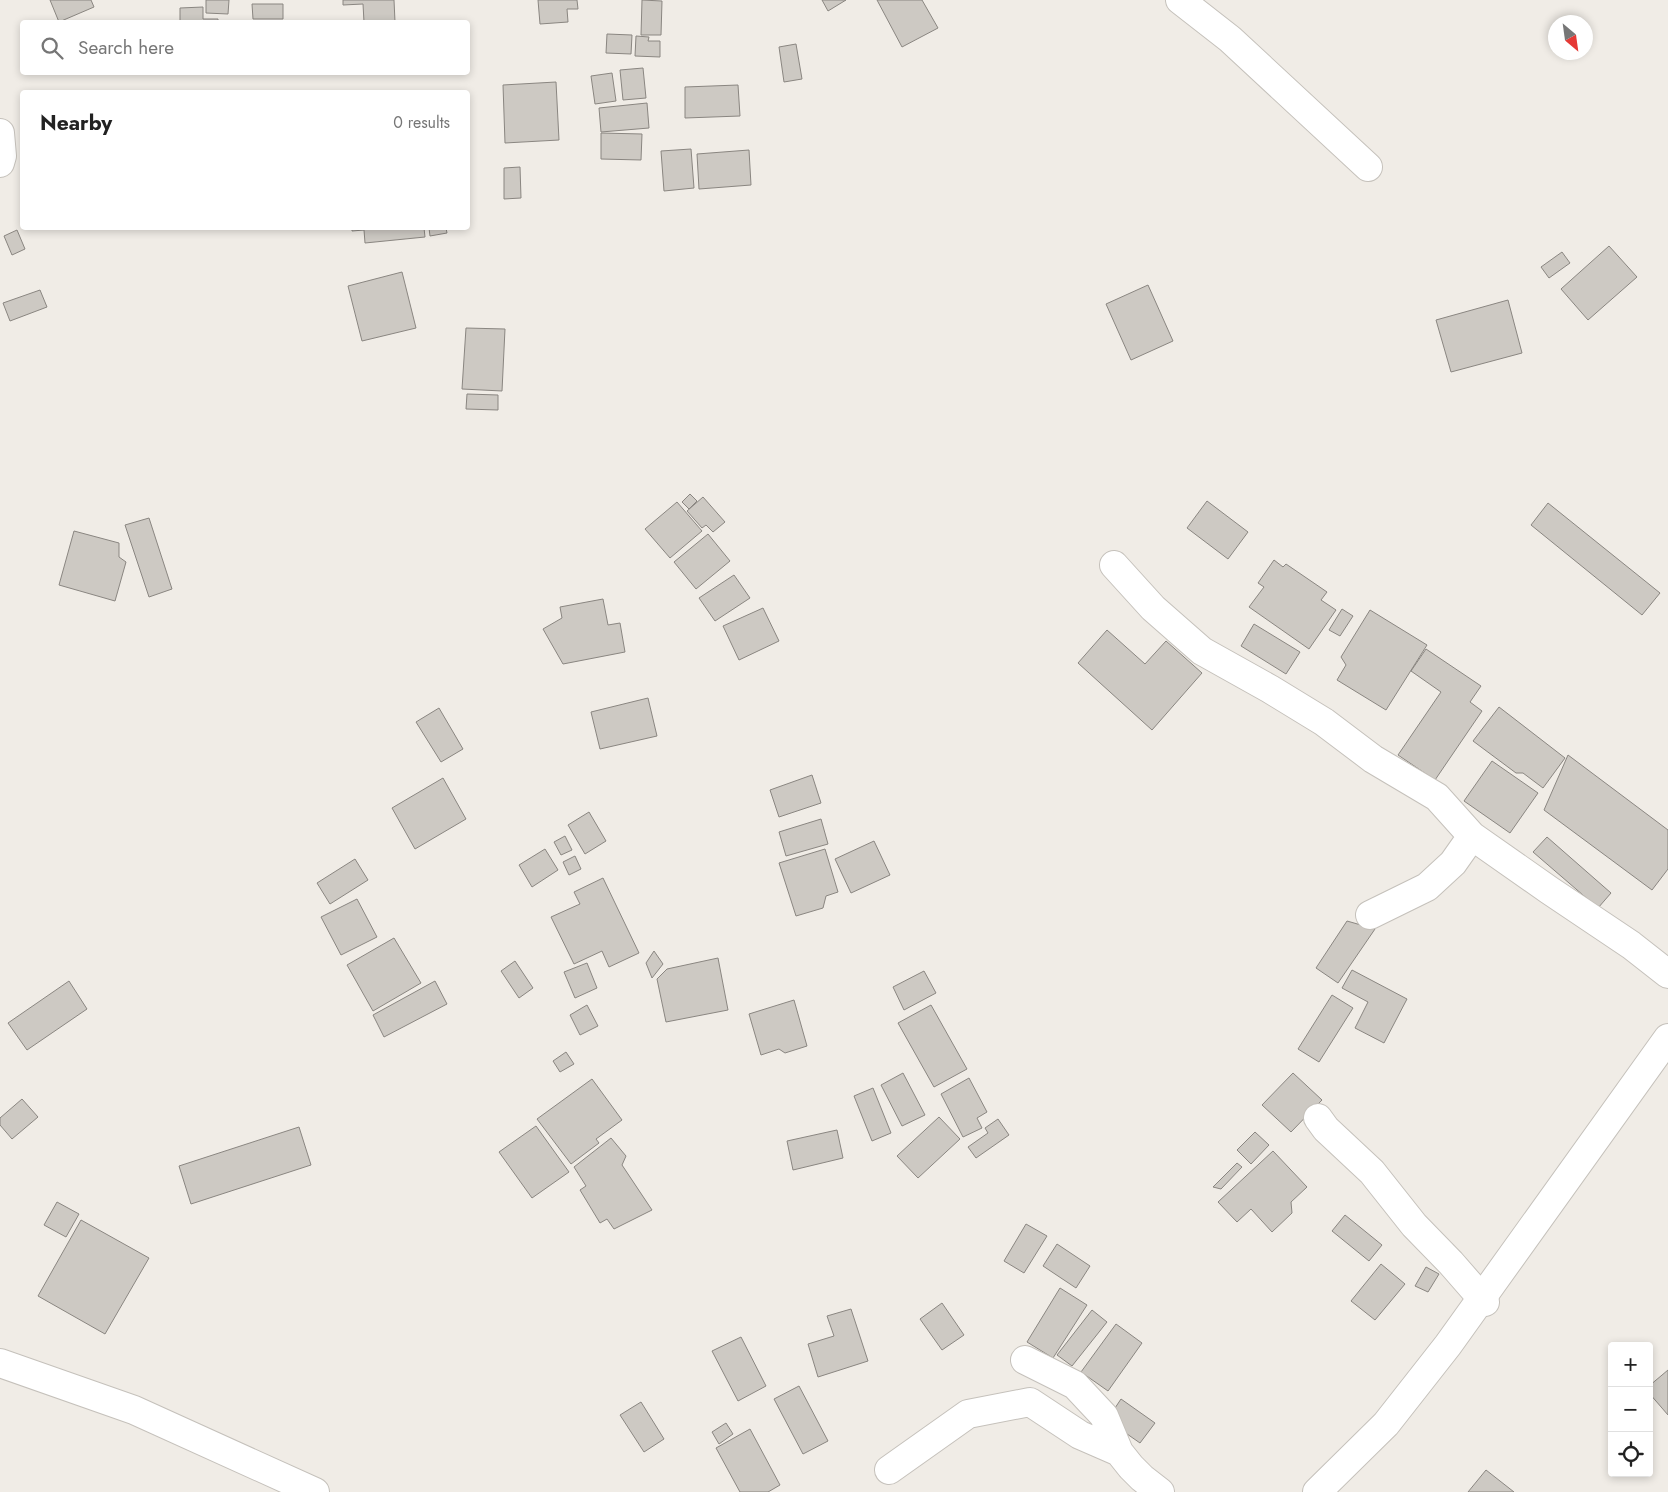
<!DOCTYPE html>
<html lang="en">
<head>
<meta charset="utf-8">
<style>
  body { margin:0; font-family:Jost,sans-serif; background:#f6f6f6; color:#222 }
  .controls { position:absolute; right:15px; bottom:15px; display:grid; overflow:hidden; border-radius:5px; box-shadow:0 2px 8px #0003 }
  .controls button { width:45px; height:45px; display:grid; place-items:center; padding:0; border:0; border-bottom:1px solid #e0e0e0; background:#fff; color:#222; font:25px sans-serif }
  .compass { position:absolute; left:1548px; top:15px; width:45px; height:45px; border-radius:50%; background:#fff; box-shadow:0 2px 8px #0003; rotate:151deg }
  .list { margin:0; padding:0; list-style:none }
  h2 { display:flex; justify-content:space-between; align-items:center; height:65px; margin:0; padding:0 20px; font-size:21px }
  h2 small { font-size:16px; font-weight:400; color:#767676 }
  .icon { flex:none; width:28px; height:28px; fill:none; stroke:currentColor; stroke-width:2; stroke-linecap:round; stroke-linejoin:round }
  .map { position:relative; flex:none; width:1668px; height:1492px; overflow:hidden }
  .search { position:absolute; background:#fff; box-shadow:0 2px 8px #0003; left:20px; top:20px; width:450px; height:55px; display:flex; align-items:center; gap:12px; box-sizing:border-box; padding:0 18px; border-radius:5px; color:#767676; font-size:19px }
  .panel { position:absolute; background:#fff; box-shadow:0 2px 8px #0003; left:20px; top:90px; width:450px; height:140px; border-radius:5px }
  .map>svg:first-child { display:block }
  .building { fill:#cdc9c3; stroke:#8a8681 }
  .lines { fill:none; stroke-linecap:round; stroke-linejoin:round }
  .street-casing { stroke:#c5c1bb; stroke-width:30 }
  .secondary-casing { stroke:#c5c1bb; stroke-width:30 }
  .street { stroke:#fff; stroke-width:28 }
  .secondary { stroke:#fff; stroke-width:28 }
</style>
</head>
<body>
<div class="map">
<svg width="1668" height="1492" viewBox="0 0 1668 1492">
  <rect width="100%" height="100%" fill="#f0ece6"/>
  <path class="building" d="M50,0H91L94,7L59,22Z
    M206,0H229L228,14L206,13Z
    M343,0H394L395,22H364L363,4L343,5Z
    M538,0H577L578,9H567L568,22L540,24Z
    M642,0L662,1L661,35H641Z
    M822,0H846L828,11Z
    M877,0H922L938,28L902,47Z
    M252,4H283V19H253Z
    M203,7V19H218V22H180V8Z
    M607,34L632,35L631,54L606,53Z
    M636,36L649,37L648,41H660V57L635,56Z
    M796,44L802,79L784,82L779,47Z
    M643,68L646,98L623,100L620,70Z
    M612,73L616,101L595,104L591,76Z
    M556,82L559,140L505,143L503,85Z
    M738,85L740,116L685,118V87Z
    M647,103L649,128L601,132L599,108Z
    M601,133L642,134L641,160L601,159Z
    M691,149L694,188L664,191L661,151Z
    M749,150L751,185L699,189L697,154Z
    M520,167L521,198L504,199V168Z
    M352,228H424L425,237L365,243L364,230L352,231Z
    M429,228H446L447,233L430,236Z
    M17,230L25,249L12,255L4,236Z
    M1609,246L1637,277L1588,320L1561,289Z
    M1562,252L1570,263L1549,278L1541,267Z
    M402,272L416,328L362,341L348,286Z
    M1148,285L1173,341L1131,360L1106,304Z
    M40,290L47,307L10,321L3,303Z
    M1508,300L1522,353L1451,372L1436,320Z
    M466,328L505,329L502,391L462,389Z
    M467,394L498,395V410L466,409Z
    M690,494L697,501L689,509L682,502Z
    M703,497L725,522L713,532L706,525L702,528L687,511Z
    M1207,501L1248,532L1228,559L1187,528Z
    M677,502L702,531L670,558L645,529Z
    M1548,503L1660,593L1642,615L1531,525Z
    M149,518L172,589L149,597L125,525Z
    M74,531L119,543V557L126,562L115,601L59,585Z
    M708,534L730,561L696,589L674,562Z
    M1274,560L1283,567L1286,564L1327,592L1321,600L1336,610L1309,649L1249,607L1264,587L1258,583Z
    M734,575L750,598L715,621L699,598Z
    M603,599L608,625L620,623L625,652L563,664L543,629L562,618L560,607Z
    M763,608L779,641L739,660L723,626Z
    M1342,609L1353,616L1340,636L1329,630Z
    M1370,610L1427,645L1386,710L1337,680L1346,665L1341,657Z
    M1254,624L1300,652L1286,674L1241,646Z
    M1107,630L1145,664L1166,641L1202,673L1152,730L1078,663Z
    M1426,649L1481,686L1470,702L1482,711L1435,780L1398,755L1441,692L1411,671Z
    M648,698L657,736L600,749L591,712Z
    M1499,707L1565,758L1543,788L1523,773H1516L1473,741Z
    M439,708L463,749L441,762L416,722Z
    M1568,755L1668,830V869L1652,890L1544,810Z
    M1492,761L1538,793L1510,833L1464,801Z
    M812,775L821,803L779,817L770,790Z
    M443,778L466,819L415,849L392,808Z
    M589,812L606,841L585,854L568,825Z
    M821,819L828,844L786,856L779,832Z
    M565,836L572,850L561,855L554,842Z
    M1547,837L1611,893L1598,908L1533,852Z
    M874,841L890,875L851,893L835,859Z
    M545,849L558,870L532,887L519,865Z
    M825,849L838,892L826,896L823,908L796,916L779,863Z
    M575,856L581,869L569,875L563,862Z
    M355,859L368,880L330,904L317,883Z
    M603,878L639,953L609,967L602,951L574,964L551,917L580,904L574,892Z
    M357,899L377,937L341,955L321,917Z
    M1347,921L1375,929L1338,983L1316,968Z
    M394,938L421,983L373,1011L347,965Z
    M654,951L663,964L652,978L646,963Z
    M718,958L728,1010L666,1022L657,979L667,969Z
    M515,961L533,988L519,998L501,971Z
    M587,963L597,988L575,998L564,972Z
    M1352,970L1407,999L1384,1043L1355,1028L1368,1002L1342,988Z
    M924,971L936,993L904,1010L893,987Z
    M69,981L87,1009L27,1050L8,1023Z
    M435,981L447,1004L384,1037L373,1015Z
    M1332,995L1353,1008L1319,1062L1298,1049Z
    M794,1000L807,1046L785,1053L779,1049L761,1055L749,1014Z
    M587,1005L598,1026L580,1035L570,1015Z
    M931,1005L967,1069L934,1087L898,1023Z
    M566,1052L574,1064L560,1072L553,1061Z
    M903,1073L925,1115L902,1126L881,1085Z
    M1293,1073L1322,1100L1291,1132L1262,1105Z
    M969,1078L987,1112L977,1118L982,1128L963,1137L941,1094Z
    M592,1079L622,1120L596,1139L599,1143L571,1164L537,1119Z
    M873,1088L891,1133L872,1141L854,1096Z
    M22,1099L38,1117L12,1139L0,1125V1118Z
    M939,1117L960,1139L918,1178L897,1156Z
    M998,1119L1009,1135L976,1158L968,1147L988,1133L985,1128Z
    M536,1126L569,1172L532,1198L499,1152Z
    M299,1127L311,1165L191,1204L179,1166Z
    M837,1130L843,1158L793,1170L787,1141Z
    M1255,1132L1269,1145L1251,1164L1237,1150Z
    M611,1138L626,1156L622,1165L652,1210L614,1229L607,1219L600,1223L580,1190L586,1186L574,1167Z
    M1273,1151L1307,1187L1291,1202L1292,1213L1272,1232L1251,1209L1237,1222L1218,1202Z
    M1237,1163L1242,1167L1221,1189L1213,1187Z
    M57,1202L79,1214L66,1237L44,1225Z
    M1345,1215L1382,1245L1369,1261L1332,1231Z
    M81,1220L149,1258L105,1334L38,1296Z
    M1026,1224L1047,1236L1024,1273L1004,1261Z
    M1057,1244L1090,1266L1076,1288L1043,1266Z
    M1381,1264L1405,1284L1375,1320L1351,1301Z
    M1426,1267L1439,1274L1428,1292L1415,1286Z
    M1060,1288L1087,1305L1053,1358L1027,1342Z
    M942,1303L964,1335L942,1350L920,1319Z
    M851,1309L868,1361L818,1377L808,1344L834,1336L827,1316Z
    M1092,1310L1107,1322L1072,1366L1057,1355Z
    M1116,1324L1142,1343L1108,1391L1081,1372Z
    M741,1337L766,1386L738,1401L712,1351Z
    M1668,1370V1415L1649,1393V1386Z
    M799,1386L828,1441L803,1454L774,1399Z
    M1121,1399L1155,1423L1140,1443L1107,1420Z
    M641,1402L664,1439L644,1452L620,1415Z
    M726,1423L733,1434L719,1444L712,1432Z
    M750,1429L780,1485L768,1492H740L716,1448Z
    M1486,1470L1514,1492H1468Z"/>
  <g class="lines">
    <g class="street-casing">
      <path id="street" d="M1180,0L1230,39L1368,167
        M0,133L2,156L0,163
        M1114,565L1153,608L1202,651L1270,689L1324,722L1373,759L1437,797L1472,836L1549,890L1631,945L1668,974
        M1370,915L1427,887L1453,863L1472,836
        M1318,1118L1326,1129L1372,1172L1414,1225L1451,1263L1485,1302
        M1025,1360L1075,1385L1104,1416L1119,1452L1131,1467L1142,1478L1160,1492
        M0,1363L134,1410L315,1492
        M889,1470L968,1414L1030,1402L1080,1435L1119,1452"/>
    </g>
    <g class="secondary-casing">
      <path id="secondary" d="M1317,1492L1386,1424L1448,1345L1668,1038"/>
    </g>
    <use href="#street" class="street"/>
    <use href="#secondary" class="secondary"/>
  </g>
</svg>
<div class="controls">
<button>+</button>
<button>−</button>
<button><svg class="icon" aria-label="locate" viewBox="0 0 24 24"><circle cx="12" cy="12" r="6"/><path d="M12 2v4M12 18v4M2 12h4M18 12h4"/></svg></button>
</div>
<svg class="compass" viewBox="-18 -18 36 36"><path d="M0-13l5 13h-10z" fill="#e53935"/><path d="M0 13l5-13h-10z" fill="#767676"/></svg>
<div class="search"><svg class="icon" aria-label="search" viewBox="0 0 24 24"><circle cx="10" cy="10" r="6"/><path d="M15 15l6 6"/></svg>Search here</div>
<section class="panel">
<h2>Nearby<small>0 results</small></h2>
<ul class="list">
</ul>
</section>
</div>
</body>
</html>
